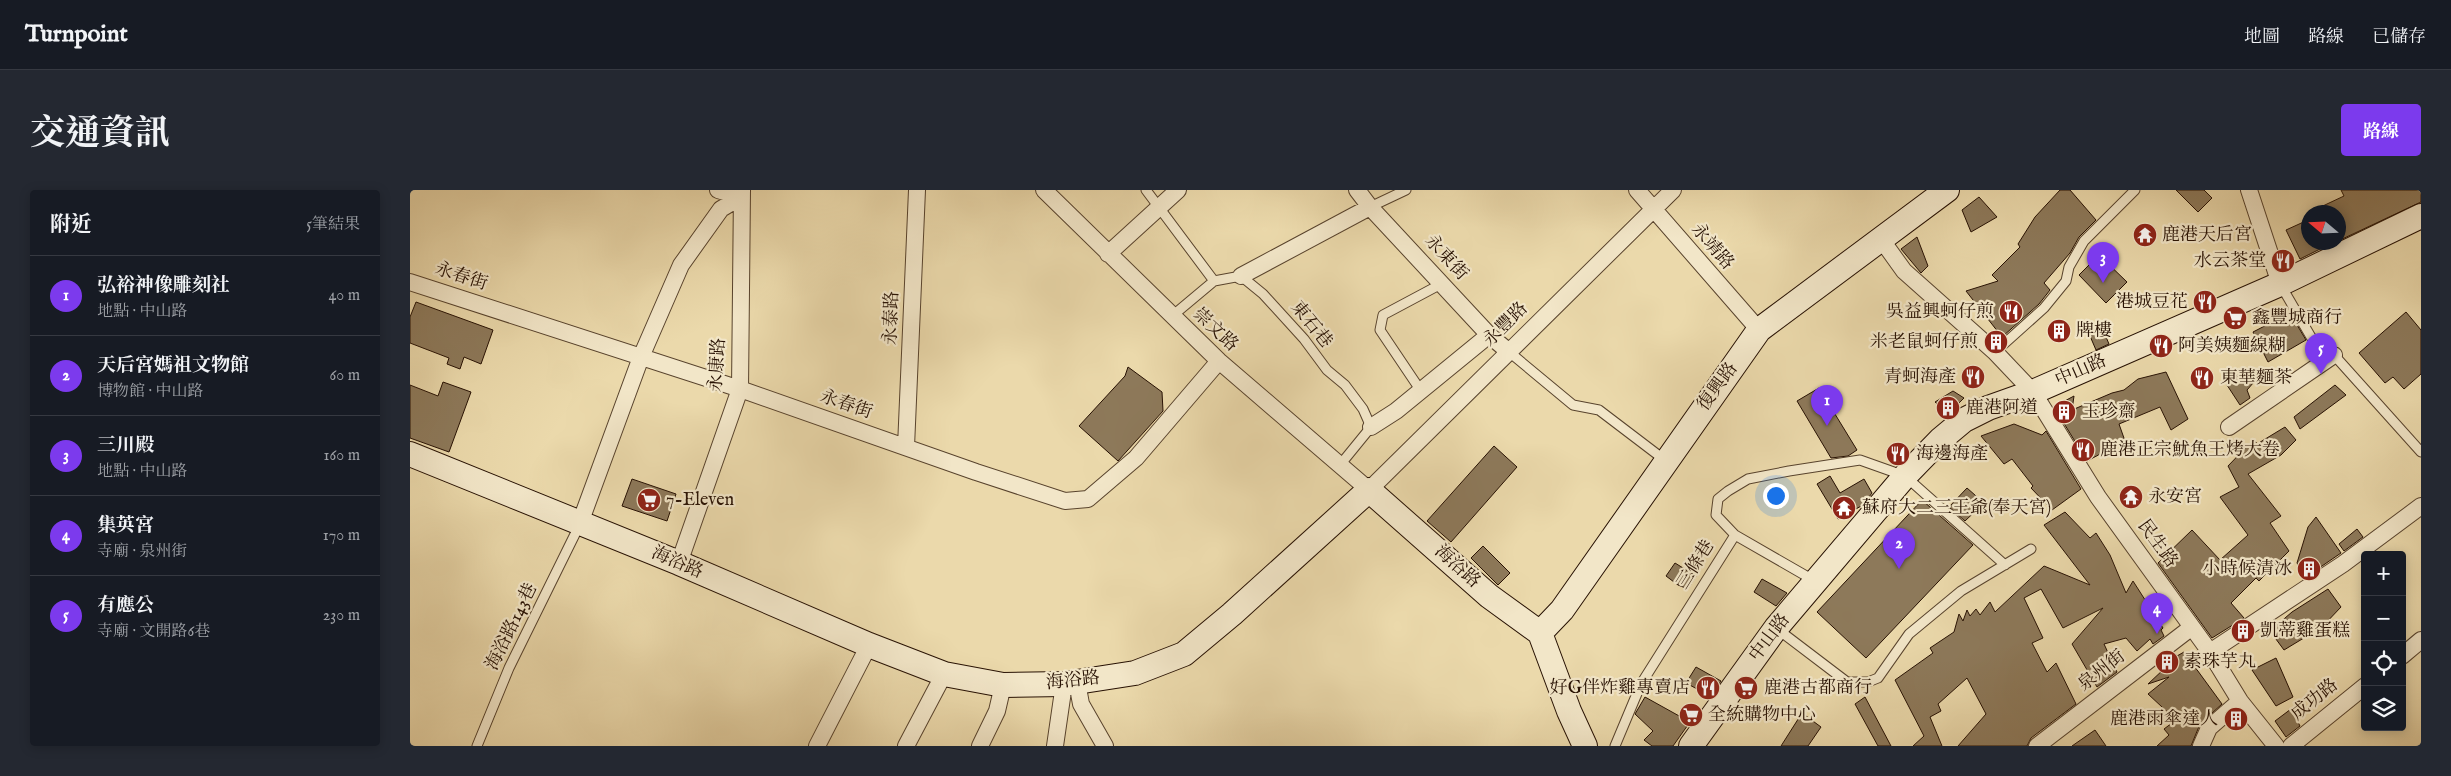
<!DOCTYPE html>
<html lang="zh-TW">
<head>
<meta charset="utf-8">
<style>
  body { margin:0; font-family:"IM FELL English","Noto Serif TC",serif; background:#242831; color:#f1f3f6 }
  .controls { position:absolute; right:15px; bottom:15px; display:grid; overflow:hidden; border-radius:5px; box-shadow:0 2px 12px #0003 }
  .controls button { width:45px; height:45px; display:grid; place-items:center; padding:0; border:0; border-bottom:1px solid #363941; background:#171b24; color:#f1f3f6; font:25px sans-serif }
  .compass { position:absolute; left:1891px; top:15px; width:45px; height:45px; border-radius:50%; background:#171b24; box-shadow:0 2px 12px #0003; rotate:289deg }
  .you { position:absolute; left:1365px; top:305px; width:18px; height:18px; margin:-12px; border:4px solid #fff; border-radius:50%; background:#1a73e8; box-shadow:0 0 0 8px #1a73e833 }
  .badge { display:grid; place-items:center; width:32px; height:32px; border-radius:50%; background:#7c3aed; color:#fff; font-size:16px; font-weight:700 }
  .pin { position:absolute; translate:-50% -41px; filter:drop-shadow(0 1px 2px #0008) }
  .pin::after { content:''; position:absolute; top:26px; width:18px; height:15px; background:inherit; clip-path:polygon(0 0,100% 0,50% 100%) }
  .list { margin:0; padding:0; list-style:none }
  h2 { display:flex; justify-content:space-between; align-items:center; height:65px; margin:0; padding:0 20px; font-size:21px }
  h2 small { font-size:16px; font-weight:400; color:#9ea1a6 }
  .list li { display:grid; grid-template-columns:32px 1fr auto; gap:15px; align-items:center; box-sizing:border-box; height:80px; padding:0 20px; border-top:1px solid #363941 }
  .list b { display:block; font-size:19px; white-space:nowrap }
  .list p { margin:0; font-size:16px; white-space:nowrap; color:#9ea1a6 }
  .list em { font-size:16px; font-style:normal; color:#9ea1a6 }
  .icon { flex:none; width:28px; height:28px; fill:none; stroke:currentColor; stroke-width:2; stroke-linecap:round; stroke-linejoin:round }
  .map { position:relative; flex:none; width:2011px; height:556px; overflow:hidden; border-radius:5px }
  header { display:flex; align-items:center; gap:30px; box-sizing:border-box; height:70px; padding:0 25px; background:#171b24; border-bottom:1px solid #363941 }
  header strong { font-size:24px }
  nav { display:flex; gap:28px; margin-inline-start:auto; font-size:18px }
  .intro { display:flex; align-items:center; justify-content:space-between; box-sizing:border-box; height:120px; padding:0 30px }
  h1 { margin:0; font-size:35px }
  .button { padding:12px 22px; border-radius:5px; background:#7c3aed; color:#fff; font-size:18px; font-weight:700 }
  main { display:flex; gap:30px; padding:0 30px }
  aside { flex:1; background:#171b24; border-radius:5px; box-shadow:0 2px 12px #0003 }
  .map>svg:first-child { display:block }
  .building { fill:#8d795a; stroke:#271103 }
  .lines { fill:none; stroke-linecap:round; stroke-linejoin:round }
  .lane-casing { stroke:#58432d; stroke-width:11 }
  .street-casing { stroke:#58432d; stroke-width:18 }
  .secondary-casing { stroke:#271103; stroke-width:26 }
  .lane { stroke:#f2e6c8; stroke-width:9 }
  .street { stroke:#f2e6c8; stroke-width:16 }
  .secondary { stroke:#f2e6c8; stroke-width:24 }
  .labels { text-anchor:middle; dominant-baseline:central; stroke-width:4.5; stroke-linejoin:round; paint-order:stroke }
  .poi-label { font-size:18px; fill:#271103; stroke:#f2e6c8; text-anchor:start }
  .street-label { font-size:18px; fill:#271103; stroke:#f2e6c8 }
</style>
</head>
<body>
<header>
<strong>Turnpoint</strong>
<nav><a>地圖</a><a>路線</a><a>已儲存</a></nav>
</header>
<div class="intro"><h1>交通資訊</h1><a class="button">路線</a></div>
<main>
<aside>
<h2>附近<small>5筆結果</small></h2>
<ul class="list">
<li><span class="badge">1</span><div><b>弘裕神像雕刻社</b><p>地點 · 中山路</p></div><em>40 m</em></li>
<li><span class="badge">2</span><div><b>天后宮媽祖文物館</b><p>博物館 · 中山路</p></div><em>60 m</em></li>
<li><span class="badge">3</span><div><b>三川殿</b><p>地點 · 中山路</p></div><em>160 m</em></li>
<li><span class="badge">4</span><div><b>集英宮</b><p>寺廟 · 泉州街</p></div><em>170 m</em></li>
<li><span class="badge">5</span><div><b>有應公</b><p>寺廟 · 文開路6巷</p></div><em>230 m</em></li>
</ul>
</aside>
<div class="map">
<svg width="2011" height="556" viewBox="0 0 2011 556">
  <rect width="100%" height="100%" fill="#ebd9ab"/>
  <filter id="stains"><feTurbulence type="fractalNoise" baseFrequency=".004" numOctaves="4"/><feColorMatrix values="0 0 0 0 .2 0 0 0 0 .09 0 0 0 0 .02 0 0 0 .5 -.17"/></filter>
  <radialGradient id="worn" r=".72"><stop offset=".6" stop-color="#630" stop-opacity="0"/><stop offset="1" stop-color="#630" stop-opacity=".3"/></radialGradient>
  <path class="building" d="M1650,0H1660L1686,30L1669,47L1660,63L1634,93L1640,100L1629,114L1592,147L1556,101L1588,91L1582,85L1610,57L1608,54L1625,27Z
    M1766,0H1794L1802,8L1788,22Z
    M1931,0H2011V12L1928,51V22H1900L1934,6Z
    M1569,7L1587,27L1561,42L1552,20Z
    M1898,30V52H1924L1890,69L1876,40Z
    M1507,47L1518,76L1511,83L1491,59Z
    M1689,65L1717,92L1696,113L1669,85Z
    M6,112L83,140L71,174L54,167L50,179L37,174L39,168L0,153V127Z
    M1996,122L2011,140V184L1994,199L1983,187L1975,193L1949,163Z
    M1880,123L1896,150L1858,172L1843,142Z
    M1693,140L1699,154L1686,160L1680,146Z
    M718,177L752,202L753,221L708,271L669,236L715,186Z
    M1756,182L1778,229L1761,240L1750,217L1709,234L1715,251L1677,271L1647,222L1649,214L1664,206L1662,220L1702,203L1714,200L1728,189Z
    M1832,182H1837L1844,192L1837,200L1840,208L1830,215L1815,192Z
    M33,192L61,202L39,262L0,248V195L28,206Z
    M1925,195L1936,205L1890,239L1884,227Z
    M1409,198L1447,260L1438,266L1421,268L1387,211Z
    M1543,201L1554,208L1538,224L1525,212Z
    M1604,234L1632,245L1636,241L1671,299L1642,320L1621,298L1623,296L1602,269L1594,274L1571,246Z
    M1875,237L1886,250L1871,265L1838,284L1871,326L1860,333L1879,361L1849,391L1846,388L1821,413L1834,428L1802,448L1748,373L1782,340L1810,370L1838,345L1810,307L1829,297L1818,276L1844,249L1847,254Z
    M1084,256L1107,277L1041,352L1017,331Z
    M1420,286L1430,303L1454,289L1462,303L1453,315L1428,329L1407,294Z
    M222,289L266,304L257,331L212,316Z
    M1557,298L1574,313L1555,331L1539,317Z
    M1512,310L1563,355L1456,468L1407,422Z
    M1655,322L1680,348L1686,343L1700,365L1716,403L1723,391L1753,438L1751,440L1754,446L1743,454L1740,449L1727,461L1716,448L1694,454L1707,482L1687,497L1662,454L1693,418L1653,438L1631,399L1614,408L1633,448L1622,453L1637,482L1646,473L1666,514L1621,548L1617,556H1548L1576,524L1557,488L1528,514L1531,521L1520,527L1532,556H1503L1514,546L1485,490L1523,463L1520,458L1544,442L1549,424L1553,431L1557,420L1560,426L1566,419L1570,425L1580,412L1585,422L1634,376L1680,395L1634,335Z
    M1906,327L1931,363L1896,387L1887,373L1898,337Z
    M1947,339L1953,347L1934,361L1929,354Z
    M1073,356L1100,383L1088,395L1061,368Z
    M1265,373L1286,386L1278,399L1268,395L1256,386Z
    M1352,389L1377,403L1366,416L1344,402Z
    M1918,399L1931,417L1912,437L1874,460L1860,441L1882,422Z
    M1774,462L1812,514L1790,534L1781,556H1747L1759,545L1754,539L1766,530L1738,504L1759,487L1738,494L1755,478L1752,472L1765,463L1767,466Z
    M1866,468L1883,507L1866,516L1842,480Z
    M1286,477L1311,491L1300,506L1276,493Z
    M1235,507L1280,532L1263,556H1242L1234,550L1243,541L1225,524Z
    M1455,507L1481,556H1468L1445,514Z
    M1881,519L1890,536L1876,547L1865,531Z
    M1392,523L1411,537L1398,556H1371Z
    M1685,540L1696,556H1662Z"/>
  <g class="lines">
    <g class="lane-casing">
      <path id="lane" d="M736,0L804,91
        M960,17L996,0
        M1870,94L1901,147L1924,165L2011,262
        M761,127L804,91L831,86L853,104L894,149L917,180L935,195L953,219L961,237L930,275
        M1098,161L1163,215L1189,220L1256,271
        M1585,162L1634,118L1656,91L1659,77L1674,51L1725,0
        M1011,201L970,140L973,125L1033,93
        M1325,345L1405,391
        M1366,438L1437,492H1458L1468,488L1499,444L1551,401L1621,359
        M67,556L99,478L170,334
        M1205,556L1231,494L1325,345L1306,325L1308,309L1318,301L1338,289L1379,281L1450,270L1495,286L1595,375"/>
    </g>
    <g class="street-casing">
      <path id="street" d="M308,0L331,7
        M634,0L809,171L959,300L1263,0
        M947,0L960,17L1079,145L1098,161
        M1227,0L1349,140
        M1839,0L1870,94
        M1471,49L1494,81L1585,162L1623,202L1688,307L1800,462L1830,511L1866,556
        M698,64L768,0
        M831,86L960,17
        M0,92L330,199L566,282L655,311L678,309L726,268L809,171
        M961,237L986,221L1079,145
        M1819,237L1924,165
        M496,257L507,0
        M170,333L231,167L271,75L311,19L331,7
        M269,373L330,199L332,0
        M1800,462L1933,374L2011,316
        M1992,466L2011,450
        M667,492L671,514L695,556
        M407,556L459,455
        M496,556L534,484
        M570,556L587,521L593,495
        M645,556L654,494
        M1627,556L1782,437
        M1791,556L1799,538L1830,511
        M1881,556L1955,496"/>
    </g>
    <g class="secondary-casing">
      <path id="secondary" d="M0,264L269,373L459,455L534,484L593,495L654,494L725,483L774,464L822,424L959,300L1079,406L1130,443L1159,521L1175,556
        M1130,443L1152,420L1349,140L1537,0
        M1281,556L1366,438L1495,286L1530,250L1554,230L1578,218L1623,202L1870,94L2011,26"/>
    </g>
    <use href="#lane" class="lane"/>
    <use href="#street" class="street"/>
    <use href="#secondary" class="secondary"/>
  </g>
  <defs>
    <g id="temple-disc" transform="scale(1.25)"><circle r="9.5" fill="#8f2418" stroke="#f2e6c8"/><path d="M0-6L5-2H3V0L6.5 2.5H4V6H1.5V3h-3V6H-4V2.5H-6.5L-3 0V-2H-5Z" fill="#fff"/></g>
    <g id="restaurant-disc" transform="scale(1.25)"><circle r="9.5" fill="#8f2418" stroke="#f2e6c8"/><path d="M-5-6h1v4h1v-4h1v4h1v-4h1v5L-1.5 .5V6h-2V.5L-5-1ZM5-6V6H3V1.5H1.5Q1.5-4 5-6Z" fill="#fff"/></g>
    <g id="supermarket-disc" transform="scale(1.25)"><circle r="9.5" fill="#8f2418" stroke="#f2e6c8"/><path d="M-6-5.5h2.5l.6 2H6L4.5 2H-2.5L-4.4-4H-6ZM-1.5 3.2a1.3 1.3 0 1 0 .1 0ZM3 3.2a1.3 1.3 0 1 0 .1 0Z" fill="#fff"/></g>
    <g id="building-disc" transform="scale(1.25)"><circle r="9.5" fill="#8f2418" stroke="#f2e6c8"/><path d="M-4-6H4V6H1V3H-1V6H-4ZM-2.5-4.3h1.7v1.8h-1.7ZM.8-4.3h1.7v1.8H.8ZM-2.5-1h1.7V.8h-1.7ZM.8-1h1.7V.8H.8Z" fill="#fff"/></g>
  </defs>
  <g fill-rule="evenodd">
    <use href="#temple-disc" x="1735" y="45"/>
    <use href="#restaurant-disc" x="1873" y="71"/>
    <use href="#restaurant-disc" x="1795" y="112"/>
    <use href="#restaurant-disc" x="1601" y="122"/>
    <use href="#supermarket-disc" x="1825" y="128"/>
    <use href="#building-disc" x="1649" y="141"/>
    <use href="#building-disc" x="1586" y="152"/>
    <use href="#restaurant-disc" x="1751" y="156"/>
    <use href="#restaurant-disc" x="1563" y="187"/>
    <use href="#restaurant-disc" x="1792" y="188"/>
    <use href="#building-disc" x="1538" y="218"/>
    <use href="#building-disc" x="1654" y="222"/>
    <use href="#restaurant-disc" x="1673" y="260"/>
    <use href="#restaurant-disc" x="1488" y="264"/>
    <use href="#temple-disc" x="1721" y="307"/>
    <use href="#supermarket-disc" x="239" y="310"/>
    <use href="#temple-disc" x="1434" y="318"/>
    <use href="#building-disc" x="1899" y="379"/>
    <use href="#building-disc" x="1833" y="441"/>
    <use href="#building-disc" x="1757" y="472"/>
    <use href="#restaurant-disc" x="1298" y="498"/>
    <use href="#supermarket-disc" x="1336" y="498"/>
    <use href="#supermarket-disc" x="1281" y="525"/>
    <use href="#building-disc" x="1826" y="529"/>
  </g>
  <g class="labels">
    <g class="poi-label">
      <text x="1752" y="45">鹿港天后宮</text>
      <text x="1856" y="71" text-anchor="end">水云茶堂</text>
      <text x="1778" y="112" text-anchor="end">港城豆花</text>
      <text x="1584" y="122" text-anchor="end">吳益興蚵仔煎</text>
      <text x="1842" y="128">鑫豐城商行</text>
      <text x="1666" y="141">牌樓</text>
      <text x="1568" y="152" text-anchor="end">米老鼠蚵仔煎</text>
      <text x="1768" y="156">阿美姨麵線糊</text>
      <text x="1546" y="187" text-anchor="end">青蚵海產</text>
      <text x="1810" y="188">東華麵茶</text>
      <text x="1556" y="218">鹿港阿道</text>
      <text x="1672" y="222">玉珍齋</text>
      <text x="1690" y="260">鹿港正宗魷魚王烤大卷</text>
      <text x="1506" y="264">海邊海產</text>
      <text x="1738" y="307">永安宮</text>
      <text x="256" y="310">7-Eleven</text>
      <text x="1452" y="318">蘇府大二三王爺(奉天宮)</text>
      <text x="1882" y="379" text-anchor="end">小時候清冰</text>
      <text x="1850" y="441">凱蒂雞蛋糕</text>
      <text x="1774" y="472">素珠芋丸</text>
      <text x="1280" y="498" text-anchor="end">好G伴炸雞專賣店</text>
      <text x="1354" y="498">鹿港古都商行</text>
      <text x="1298" y="525">全統購物中心</text>
      <text x="1808" y="529" text-anchor="end">鹿港雨傘達人</text>
    </g>
    <g class="street-label">
      <text transform="translate(1302 57) rotate(49)">永靖路</text>
      <text transform="translate(1036 68) rotate(47)">永東街</text>
      <text transform="translate(51 87) rotate(18)">永春街</text>
      <text transform="translate(482 128) rotate(-88)">永泰路</text>
      <text transform="translate(901 135) rotate(51)">東石巷</text>
      <text transform="translate(1096 135) rotate(-45)">永豐路</text>
      <text transform="translate(805 140) rotate(43)">崇文路</text>
      <text transform="translate(308 175) rotate(-86)">永康路</text>
      <text transform="translate(1671 181) rotate(-24)">中山路</text>
      <text transform="translate(1308 197) rotate(-54)">復興路</text>
      <text transform="translate(436 215) rotate(19)">永春街</text>
      <text transform="translate(1747 354) rotate(54)">民生路</text>
      <text transform="translate(267 373) rotate(23)">海浴路</text>
      <text transform="translate(1286 375) rotate(-58)">三條巷</text>
      <text transform="translate(1047 377) rotate(42)">海浴路</text>
      <text transform="translate(102 437) rotate(-64)">海浴路143巷</text>
      <text transform="translate(1360 448) rotate(-53)">中山路</text>
      <text transform="translate(1692 481) rotate(-38)">泉州街</text>
      <text transform="translate(663 491) rotate(-6)">海浴路</text>
      <text transform="translate(1905 510) rotate(-39)">成功路</text>
    </g>
  </g>
  <rect width="100%" height="100%" filter="url(#stains)"/>
  <rect width="100%" height="100%" fill="url(#worn)"/>
</svg>
<div class="controls">
<button>+</button>
<button>−</button>
<button><svg class="icon" aria-label="locate" viewBox="0 0 24 24"><circle cx="12" cy="12" r="6"/><path d="M12 2v4M12 18v4M2 12h4M18 12h4"/></svg></button>
<button><svg class="icon" aria-label="layers" viewBox="0 0 24 24"><path d="M12 4l9 5-9 5-9-5zM3 14l9 5 9-5"/></svg></button>
</div>
<svg class="compass" viewBox="-18 -18 36 36"><path d="M0-13l5 13h-10z" fill="#e53935"/><path d="M0 13l5-13h-10z" fill="#9ea1a6"/></svg>
<div class="you"></div>
<div class="pin badge" style="left:1417px;top:236px">1</div>
<div class="pin badge" style="left:1489px;top:379px">2</div>
<div class="pin badge" style="left:1693px;top:93px">3</div>
<div class="pin badge" style="left:1747px;top:444px">4</div>
<div class="pin badge" style="left:1911px;top:184px">5</div>
</div>
</main>
</body>
</html>
